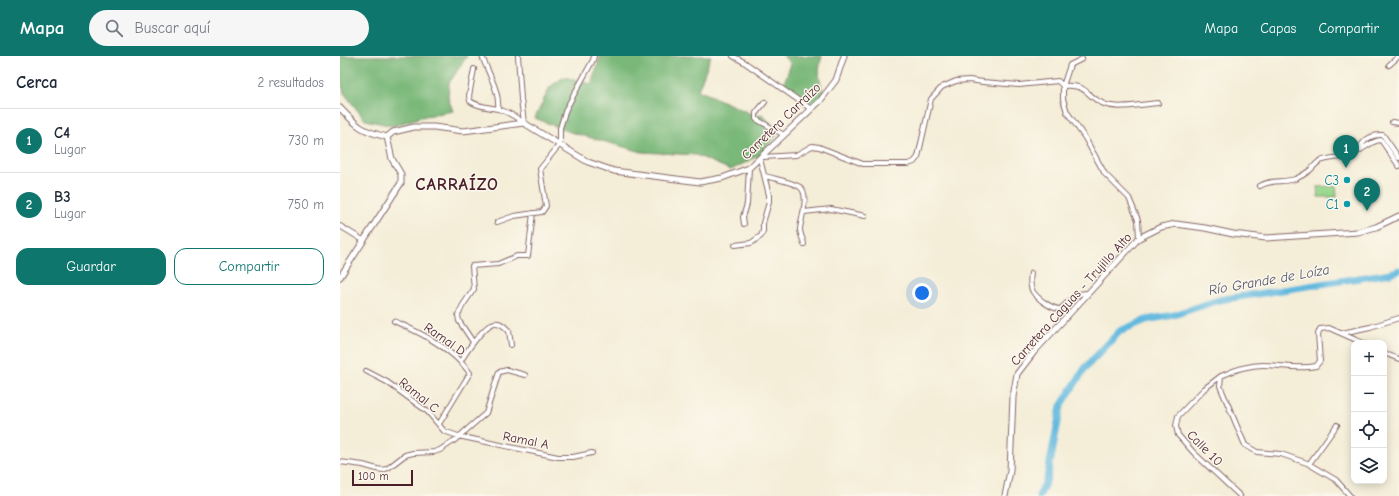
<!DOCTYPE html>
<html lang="es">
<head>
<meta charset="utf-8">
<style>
  body { margin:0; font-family:"Comic Neue",sans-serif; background:#f6f6f7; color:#1f2937 }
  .controls { position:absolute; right:12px; bottom:12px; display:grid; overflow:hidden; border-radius:8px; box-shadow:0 2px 10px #0003 }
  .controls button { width:36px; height:36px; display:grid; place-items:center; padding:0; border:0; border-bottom:1px solid #e0e1e3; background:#fff; color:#1f2937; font:20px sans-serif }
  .scale { position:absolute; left:12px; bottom:10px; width:61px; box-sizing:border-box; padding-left:4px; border:2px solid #4a1f2b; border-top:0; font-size:11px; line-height:14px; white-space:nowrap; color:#4a1f2b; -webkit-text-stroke:3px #fbf7ec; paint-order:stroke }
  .you { position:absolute; left:582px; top:237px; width:14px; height:14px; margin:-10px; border:3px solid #fff; border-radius:50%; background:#1a73e8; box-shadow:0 0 0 6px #1a73e833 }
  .badge { display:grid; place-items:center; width:26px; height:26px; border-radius:50%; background:#0f766e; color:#fff; font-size:13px; font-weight:700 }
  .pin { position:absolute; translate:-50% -33px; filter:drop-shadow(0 1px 2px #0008) }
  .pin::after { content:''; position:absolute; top:21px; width:14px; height:12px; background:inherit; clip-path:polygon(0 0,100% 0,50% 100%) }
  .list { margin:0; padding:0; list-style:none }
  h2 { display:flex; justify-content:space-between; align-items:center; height:52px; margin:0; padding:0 16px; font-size:17px }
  h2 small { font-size:13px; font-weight:400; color:#747a83 }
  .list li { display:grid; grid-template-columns:26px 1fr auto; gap:12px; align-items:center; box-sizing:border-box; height:64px; padding:0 16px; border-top:1px solid #e0e1e3 }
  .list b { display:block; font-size:15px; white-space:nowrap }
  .list p { margin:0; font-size:13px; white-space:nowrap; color:#747a83 }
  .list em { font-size:13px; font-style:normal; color:#747a83 }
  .actions { display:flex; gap:8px; padding:12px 16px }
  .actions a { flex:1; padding:9px 0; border:1px solid #0f766e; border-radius:12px; text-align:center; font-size:14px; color:#0f766e }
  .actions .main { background:#0f766e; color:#fff }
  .icon { flex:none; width:22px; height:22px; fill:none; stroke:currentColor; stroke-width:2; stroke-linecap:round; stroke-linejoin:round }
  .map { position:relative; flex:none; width:1059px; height:440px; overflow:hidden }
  header { display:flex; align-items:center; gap:24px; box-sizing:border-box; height:56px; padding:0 20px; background:#0f766e; color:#fff }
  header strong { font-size:19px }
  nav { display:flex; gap:22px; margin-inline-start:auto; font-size:14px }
  .search { width:280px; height:36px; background:#f6f6f7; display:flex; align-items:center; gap:10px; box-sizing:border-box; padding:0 14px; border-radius:22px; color:#747a83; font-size:15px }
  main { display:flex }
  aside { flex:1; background:#fff }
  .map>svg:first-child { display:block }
  .green { fill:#97d78d; stroke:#707b5c }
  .forest { fill:#79b878; stroke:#626c52 }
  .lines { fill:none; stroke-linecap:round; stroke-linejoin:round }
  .river { stroke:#62b9df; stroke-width:7 }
  .minor-casing { stroke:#866767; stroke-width:6 }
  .tertiary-casing { stroke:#866767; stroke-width:7 }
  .minor { stroke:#fff; stroke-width:4 }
  .tertiary { stroke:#fff; stroke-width:5 }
  .culture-dot { fill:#0f9aa8; stroke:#fbf7ec; stroke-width:1.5 }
  .labels { text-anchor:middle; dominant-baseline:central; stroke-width:3; stroke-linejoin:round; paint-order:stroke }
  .street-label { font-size:13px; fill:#4a1f2b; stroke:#fbf7ec }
  .culture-label { font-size:13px; fill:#0d838f; stroke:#fbf7ec; text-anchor:end }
  .water-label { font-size:14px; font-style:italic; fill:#52556a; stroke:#fbf7ec }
  .district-label { font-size:17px; font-weight:bold; letter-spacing:1px; fill:#4a1f2b; stroke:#fbf7ec }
</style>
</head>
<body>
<header>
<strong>Mapa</strong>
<div class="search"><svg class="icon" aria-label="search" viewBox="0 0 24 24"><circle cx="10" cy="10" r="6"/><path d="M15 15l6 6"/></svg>Buscar aquí</div>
<nav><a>Mapa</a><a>Capas</a><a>Compartir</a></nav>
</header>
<main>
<aside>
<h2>Cerca<small>2 resultados</small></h2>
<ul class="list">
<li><span class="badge">1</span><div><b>C4</b><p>Lugar</p></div><em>730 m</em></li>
<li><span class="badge">2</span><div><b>B3</b><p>Lugar</p></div><em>750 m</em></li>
</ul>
<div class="actions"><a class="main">Guardar</a><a>Compartir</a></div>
</aside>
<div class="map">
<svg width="1059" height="440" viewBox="0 0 1059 440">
  <rect width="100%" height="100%" fill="#fbf7ec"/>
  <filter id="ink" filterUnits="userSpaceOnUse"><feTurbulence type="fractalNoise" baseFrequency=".025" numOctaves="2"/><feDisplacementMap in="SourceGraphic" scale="8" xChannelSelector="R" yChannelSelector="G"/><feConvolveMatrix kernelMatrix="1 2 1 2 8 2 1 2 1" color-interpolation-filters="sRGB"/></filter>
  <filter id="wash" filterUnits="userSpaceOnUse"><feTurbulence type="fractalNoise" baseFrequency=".012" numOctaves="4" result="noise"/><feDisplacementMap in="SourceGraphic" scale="16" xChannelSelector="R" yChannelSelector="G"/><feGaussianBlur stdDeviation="0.9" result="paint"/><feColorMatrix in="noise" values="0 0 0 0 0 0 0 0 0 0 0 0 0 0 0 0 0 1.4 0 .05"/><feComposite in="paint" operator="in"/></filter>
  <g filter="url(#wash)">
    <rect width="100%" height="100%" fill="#f4edd7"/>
    <path class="green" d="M996,130L997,141H978L977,131Z"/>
    <path class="forest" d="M0,0H127L109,27L108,42L113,55L81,61L53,70L25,64L4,37L0,21Z
      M260,0H371L358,34L416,60L422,58L433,70L437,79L420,99L391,114L356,99L302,96L230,76L195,62L210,31L224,21L251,28L259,5Z
      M443,0H482C478,15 478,23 484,36L473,49L444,27L451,8Z"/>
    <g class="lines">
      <path class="river" d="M699,440L707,423L721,350L745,312L780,275L806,264L834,259L879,244L1051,217L1059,214"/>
    </g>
  </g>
  <g filter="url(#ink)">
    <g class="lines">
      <g class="minor-casing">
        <path id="minor" d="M142,0C148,17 160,35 158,53
          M178,0L181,43L184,67
          M393,0L404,6L471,53
          M742,3L730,9L723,30V43L727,56L745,82L765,118L789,142L798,164L799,182
          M1049,9L1059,0
          M134,13L129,40L130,45C138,51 149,51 158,53C168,56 176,61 184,67
          M723,30C749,28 745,40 764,48C778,54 803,48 818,47
          M425,46L416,57V63L444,79
          M1052,66L1059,67
          M1019,95C1022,84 1032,78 1043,79L1059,102
          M423,101L456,99L472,90L479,91L523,108H568L574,106L578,101L591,43L602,31L616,25L629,24L643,26L679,29L718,25L723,30
          M425,120C435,123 452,126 460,131C470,138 461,163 460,173C460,178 463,183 464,188
          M920,130C930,123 943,127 955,123C960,121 965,118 969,115C973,112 976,107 980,105C990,101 1001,102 1011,99C1021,96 1031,84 1041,84L1059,110
          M464,156L491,153L525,160
          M157,166L174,160L202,156L206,150L200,113L220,88V72L226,53L253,4L254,0
          M404,168L403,161L407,148L409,112
          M0,170L23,184
          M395,189L411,187L421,180L423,175V167L429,146V139L420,103
          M691,217C690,223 690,231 693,236C698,243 712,253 720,253C732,244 733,237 748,237
          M54,265C81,277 112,292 130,317L99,368
          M1002,277L1030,271L1059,262
          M133,286L119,265L118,259L123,249L134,233L132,210L158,208L177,200H188L193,157
          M1044,297L1059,303
          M121,305C126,296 145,268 155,267C161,266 165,271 169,275L171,289
          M26,315L47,326L88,356L104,375L118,380L218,401H233L252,397
          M881,320L864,333L838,360L836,370L838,379L854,397L900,440
          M0,406L23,409L37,413L43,414L48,412L65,399L73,397L94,396L100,394L115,384L146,357L159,316L167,314L185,319
          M969,408L997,369
          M1010,440L996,424L967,407L941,398L917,396L905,389L880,330L881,320C894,314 909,309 923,309C941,309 958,314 976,310L980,305L978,278L980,273L989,272L1023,287"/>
      </g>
      <g class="tertiary-casing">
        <path id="tertiary" d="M0,52C18,71 22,75 47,81
          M0,221L61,127V118L52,103L47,81L53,76L74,71H94L123,75L184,67L248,106L274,115L360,126L382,122L409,112L480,45L496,24L504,0
          M665,440L670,415L673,341L677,318L694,296L799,182L821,171L836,168L865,172L893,178L926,182L1018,176L1036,171L1059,160"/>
      </g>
      <use href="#minor" class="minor"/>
      <use href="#tertiary" class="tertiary"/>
    </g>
  </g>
  <g class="culture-dot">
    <circle cx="1007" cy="124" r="4"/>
    <circle cx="1007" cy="148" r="4"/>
  </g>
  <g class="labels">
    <g class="street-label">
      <text transform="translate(441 65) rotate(-44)">Carretera Carraízo</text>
      <text transform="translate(731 243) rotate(-48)">Carretera Caguas - Trujillo Alto</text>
      <text transform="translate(105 283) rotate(35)">Ramal D</text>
      <text transform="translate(79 339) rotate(39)">Ramal C</text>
      <text transform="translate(186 384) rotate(11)">Ramal A</text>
      <text transform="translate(865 392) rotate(45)">Calle 10</text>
    </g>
    <g class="culture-label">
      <text x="999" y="124">C3</text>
      <text x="999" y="148">C1</text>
    </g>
    <g class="water-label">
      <text transform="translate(929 224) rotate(-10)">Río Grande de Loíza</text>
    </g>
    <g class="district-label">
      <text x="117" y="128">CARRAÍZO</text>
    </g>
  </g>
</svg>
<div class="controls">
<button>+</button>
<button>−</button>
<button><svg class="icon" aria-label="locate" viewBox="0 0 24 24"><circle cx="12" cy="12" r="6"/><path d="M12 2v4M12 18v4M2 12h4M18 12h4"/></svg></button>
<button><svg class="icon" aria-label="layers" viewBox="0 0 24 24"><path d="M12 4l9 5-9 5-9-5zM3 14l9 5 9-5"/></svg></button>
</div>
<div class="scale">100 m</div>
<div class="you"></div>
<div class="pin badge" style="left:1006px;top:112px">1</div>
<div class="pin badge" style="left:1027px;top:155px">2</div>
</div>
</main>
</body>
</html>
